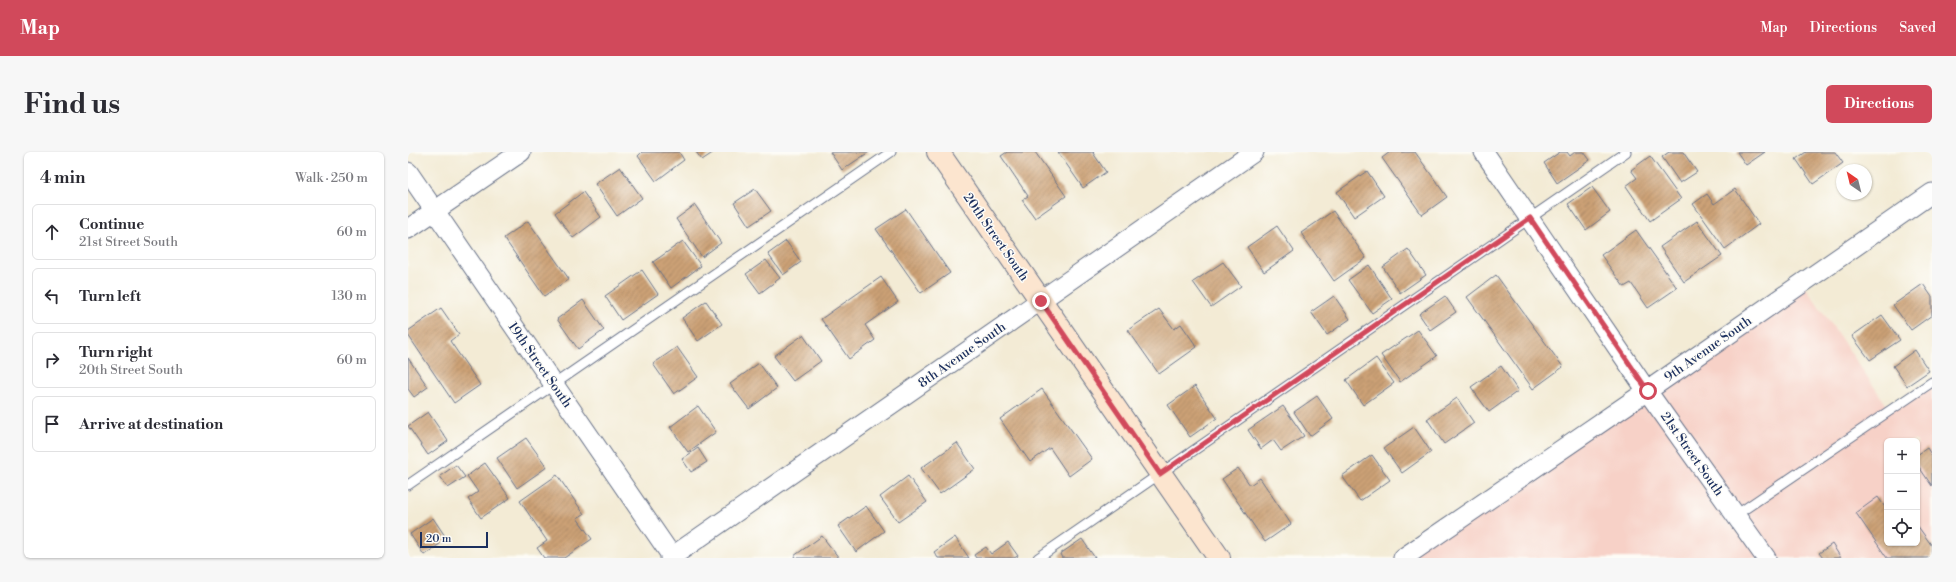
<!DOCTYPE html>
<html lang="en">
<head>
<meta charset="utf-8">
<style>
  body { margin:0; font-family:"Libre Bodoni",serif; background:#f7f7f7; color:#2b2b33 }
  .controls { position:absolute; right:12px; bottom:12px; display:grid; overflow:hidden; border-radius:6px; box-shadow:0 1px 3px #0004 }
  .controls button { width:36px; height:36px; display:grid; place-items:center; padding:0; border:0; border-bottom:1px solid #e1e1e2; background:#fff; color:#2b2b33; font:20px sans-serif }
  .compass { position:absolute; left:1428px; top:12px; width:36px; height:36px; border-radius:50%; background:#fff; box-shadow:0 1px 3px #0004; rotate:325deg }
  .scale { position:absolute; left:12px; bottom:10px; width:68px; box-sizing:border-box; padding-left:4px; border:2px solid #1b2f5e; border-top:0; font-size:11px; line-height:14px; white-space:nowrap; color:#1b2f5e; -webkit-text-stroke:3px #fdfcf7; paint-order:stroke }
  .stop { position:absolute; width:12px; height:12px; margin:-9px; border:3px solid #d1495b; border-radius:50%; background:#fff }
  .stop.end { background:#d1495b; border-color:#fff; box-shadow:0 1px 4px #0008 }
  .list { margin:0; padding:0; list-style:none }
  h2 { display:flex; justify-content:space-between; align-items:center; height:52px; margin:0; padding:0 16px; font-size:17px }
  h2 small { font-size:13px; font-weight:400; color:#7c7c81 }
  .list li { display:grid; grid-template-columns:26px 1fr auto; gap:12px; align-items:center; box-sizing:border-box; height:56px; margin:0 8px 8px; padding:0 8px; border:1px solid #e1e1e2; border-radius:6px }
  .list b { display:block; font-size:15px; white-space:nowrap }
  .list p { margin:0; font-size:13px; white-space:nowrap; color:#7c7c81 }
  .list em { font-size:13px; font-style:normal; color:#7c7c81 }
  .icon { flex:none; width:22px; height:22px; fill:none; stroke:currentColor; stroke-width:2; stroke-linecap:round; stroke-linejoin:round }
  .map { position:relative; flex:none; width:1524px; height:406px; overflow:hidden; border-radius:6px }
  header { display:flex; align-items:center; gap:24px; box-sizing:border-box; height:56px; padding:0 20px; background:#d1495b; color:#fff }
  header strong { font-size:19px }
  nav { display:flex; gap:22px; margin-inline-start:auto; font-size:14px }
  .intro { display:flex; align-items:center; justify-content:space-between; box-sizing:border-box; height:96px; padding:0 24px }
  h1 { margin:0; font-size:28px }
  .button { padding:10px 18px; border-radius:6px; background:#d1495b; color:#fff; font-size:14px; font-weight:700 }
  main { display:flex; gap:24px; padding:0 24px }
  aside { flex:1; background:#fff; border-radius:6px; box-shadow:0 1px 3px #0004 }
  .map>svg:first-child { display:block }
  .built { fill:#f7d1c7; fill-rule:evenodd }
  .building { fill:url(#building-hatch) }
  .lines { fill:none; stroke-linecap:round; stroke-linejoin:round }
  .lane-casing { stroke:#677188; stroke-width:11 }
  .street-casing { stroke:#677188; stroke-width:21 }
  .secondary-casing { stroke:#677188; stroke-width:24 }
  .lane { stroke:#fff; stroke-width:9 }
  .street { stroke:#fff; stroke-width:19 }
  .secondary { stroke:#fce5cf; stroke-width:22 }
  .route { stroke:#d1495b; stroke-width:5 }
  .labels { text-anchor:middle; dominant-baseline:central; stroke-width:3; stroke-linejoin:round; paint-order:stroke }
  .street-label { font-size:13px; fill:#1b2f5e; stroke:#fdfcf7 }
</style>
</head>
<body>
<header>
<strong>Map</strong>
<nav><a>Map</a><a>Directions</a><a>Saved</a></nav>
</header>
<div class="intro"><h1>Find us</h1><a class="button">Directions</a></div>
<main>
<aside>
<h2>4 min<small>Walk · 250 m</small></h2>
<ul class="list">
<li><svg class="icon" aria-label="ahead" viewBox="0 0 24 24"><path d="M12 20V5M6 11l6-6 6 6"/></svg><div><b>Continue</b><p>21st Street South</p></div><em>60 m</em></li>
<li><svg class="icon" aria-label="left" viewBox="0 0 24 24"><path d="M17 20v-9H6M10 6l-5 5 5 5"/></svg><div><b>Turn left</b></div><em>130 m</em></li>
<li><svg class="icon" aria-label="right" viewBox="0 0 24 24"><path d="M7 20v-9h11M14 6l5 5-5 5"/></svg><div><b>Turn right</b><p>20th Street South</p></div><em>60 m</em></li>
<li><svg class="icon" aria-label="arrive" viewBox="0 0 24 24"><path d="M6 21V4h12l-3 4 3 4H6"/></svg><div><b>Arrive at destination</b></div></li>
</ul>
</aside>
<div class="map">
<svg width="1524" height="406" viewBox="0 0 1524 406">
  <defs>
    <pattern id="building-hatch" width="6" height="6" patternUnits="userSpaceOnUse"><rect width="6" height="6" fill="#cca176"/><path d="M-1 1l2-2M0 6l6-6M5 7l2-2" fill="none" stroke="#a58464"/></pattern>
  </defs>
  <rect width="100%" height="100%" fill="#fdfcf7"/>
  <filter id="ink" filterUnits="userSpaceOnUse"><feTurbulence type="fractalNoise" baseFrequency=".025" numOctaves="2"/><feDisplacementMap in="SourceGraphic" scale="8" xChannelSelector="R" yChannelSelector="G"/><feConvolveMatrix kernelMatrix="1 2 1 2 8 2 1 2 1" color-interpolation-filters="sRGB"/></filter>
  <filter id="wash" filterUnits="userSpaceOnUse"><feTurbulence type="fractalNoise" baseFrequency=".012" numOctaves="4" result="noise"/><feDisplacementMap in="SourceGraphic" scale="16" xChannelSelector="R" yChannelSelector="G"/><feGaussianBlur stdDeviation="0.9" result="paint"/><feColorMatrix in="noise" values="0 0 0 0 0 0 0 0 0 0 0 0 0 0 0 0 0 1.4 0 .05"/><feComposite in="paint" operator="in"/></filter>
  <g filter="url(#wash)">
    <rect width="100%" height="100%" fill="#f3ebd5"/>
    <path class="built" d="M1395,131L1482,258L1524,230V406H995ZM1479,289H1509V391H1479Z"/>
    <g id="blocks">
      <path class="building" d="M234,0H271L276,8L248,29L230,4Z
        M288,0H306L294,8Z
        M422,0H461L434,18Z
        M599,0H627L658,44L627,66L614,48L620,44L593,4Z
        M650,0H686L685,1L698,20L675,36Z
        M982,0H1007L1039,45L1014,63L974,6Z
        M1152,0H1159L1162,4L1167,0H1176L1182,8L1149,31L1136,11Z
        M1261,0H1275L1289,20L1272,31L1254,5Z
        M1329,0H1357L1338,13Z
        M1398,0H1427L1435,11L1405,32L1388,7Z
        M1242,4L1273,47L1242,69L1218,34L1229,26L1223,18Z
        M212,15L234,46L209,64L187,32Z
        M959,19L976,44L946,65L929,40Z
        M1184,35L1202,60L1178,78L1160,52Z
        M347,37L363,59L341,74L326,51Z
        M1327,37L1351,72L1317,97L1285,52L1299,42L1306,52Z
        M175,40L193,65L165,86L147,61Z
        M287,53L313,91L294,105L268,67Z
        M498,57L542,121L513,141L468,77Z
        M925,59L958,106L926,129L893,81Z
        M120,69L161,127L136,144L96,86Z
        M1289,69L1314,104L1276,130L1252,95Z
        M869,74L886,99L856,120L839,95Z
        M1228,78L1269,136L1240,156L1223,131L1216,135L1193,103Z
        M275,89L293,114L263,136L245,110Z
        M378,89L393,110L375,123L360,102Z
        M1000,97L1018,123L992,141L975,115Z
        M358,108L372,126L352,141L338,122Z
        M815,110L833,134L803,155L785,130Z
        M961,113L984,147L964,161L940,128Z
        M234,118L250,142L213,168L197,144Z
        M1088,123L1155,215L1125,237L1059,145Z
        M473,125L490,150L457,173L467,188L441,207L413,167Z
        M1515,132L1524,145V163L1503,178L1485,153Z
        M926,144L942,167L919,183L903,160Z
        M1037,144L1048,160L1022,178L1011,162Z
        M175,148L196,178L170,197L149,167Z
        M298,149L314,172L290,189L274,166Z
        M33,156L51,182L42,189L72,233L46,251L0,183V179Z
        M751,157L766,177L773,172L789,195L751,222L720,178Z
        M1474,163L1492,188L1462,208L1444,184Z
        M1010,178L1029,204L992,230L973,203Z
        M395,183L413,209L385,229L366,204Z
        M269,195L290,225L266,242L245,212Z
        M1507,198L1521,219L1499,234L1485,214Z
        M0,206L20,235L6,245L0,237Z
        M968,206L986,231L955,253L938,228Z
        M351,211L369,236L341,257L322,232Z
        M1093,214L1110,239L1081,260L1063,235Z
        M787,234L809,266L782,285L760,253Z
        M634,237L684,307L661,324L642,296L622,310L592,267Z
        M909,244L925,267L902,284L886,260Z
        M1049,246L1066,271L1036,292L1019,267Z
        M290,254L308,280L280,300L262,275Z
        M875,254L896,284L873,299L865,288L853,297L840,278Z
        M20,260L40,289L20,303L0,274Z
        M1006,275L1023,300L994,321L976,296Z
        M118,286L139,315L109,336L89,306Z
        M549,291L567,317L532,342L513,316Z
        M290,296L299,310L283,320L274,307Z
        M1519,296L1524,304V334L1509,312V303Z
        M964,303L982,328L952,349L934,324Z
        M77,311L102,346L73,366L60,347L70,340L59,324Z
        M48,313L57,325L40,336L32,324Z
        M830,316L842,333L852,326L883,372L857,390L814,327Z
        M149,323L176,362L169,366L184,387L156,406H136L129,396L139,389L112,349Z
        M500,324L519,350L490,370L472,345Z
        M1470,345L1479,358V391H1509V373L1524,394V406H1479L1448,361Z
        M458,354L476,379L448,400L430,374Z
        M25,366L39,387L16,403L2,382Z
        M414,384L431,406H387L386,404Z
        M547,385L561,406H530L526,400Z
        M674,387L687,406H654L652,402Z
        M600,390L610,404L606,406H568L566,403L578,395L583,402Z
        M1424,392L1433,406H1415L1411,401Z"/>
    </g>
  </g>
  <g filter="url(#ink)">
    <use href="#blocks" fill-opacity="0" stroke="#677188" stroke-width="1"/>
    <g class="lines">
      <g class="lane-casing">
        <path id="lane" d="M0,333L483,0
          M1328,363L1524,230
          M630,406L1218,0"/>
      </g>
      <g class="street-casing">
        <path id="street" d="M1076,0L1239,239L1358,406
          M0,20L265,406
          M0,77L113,0
          M262,406L846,0
          M995,406L1239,239L1524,41"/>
      </g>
      <g class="secondary-casing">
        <path id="secondary" d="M530,0L811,406"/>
      </g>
      <use href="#lane" class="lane"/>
      <use href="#street" class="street"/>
      <use href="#secondary" class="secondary"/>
    </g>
  </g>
  <g class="lines" filter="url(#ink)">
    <path class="route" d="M633,149L752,322L1122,66L1240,239"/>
  </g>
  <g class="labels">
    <g class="street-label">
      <text transform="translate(588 85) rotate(55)">20th Street South</text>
      <text transform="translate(1300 197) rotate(-35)">9th Avenue South</text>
      <text transform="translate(554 203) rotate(-35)">8th Avenue South</text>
      <text transform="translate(132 213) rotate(55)">19th Street South</text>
      <text transform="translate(1284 302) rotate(55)">21st Street South</text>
    </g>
  </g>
</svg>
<div class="controls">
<button>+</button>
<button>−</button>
<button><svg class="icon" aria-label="locate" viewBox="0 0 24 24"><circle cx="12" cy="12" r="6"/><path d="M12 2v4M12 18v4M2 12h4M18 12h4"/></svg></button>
</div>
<svg class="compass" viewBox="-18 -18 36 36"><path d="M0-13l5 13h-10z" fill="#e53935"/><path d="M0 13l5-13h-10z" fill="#7c7c81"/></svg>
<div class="scale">20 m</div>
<div class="stop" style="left:1240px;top:239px"></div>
<div class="stop end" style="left:633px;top:149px"></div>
</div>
</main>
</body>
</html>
